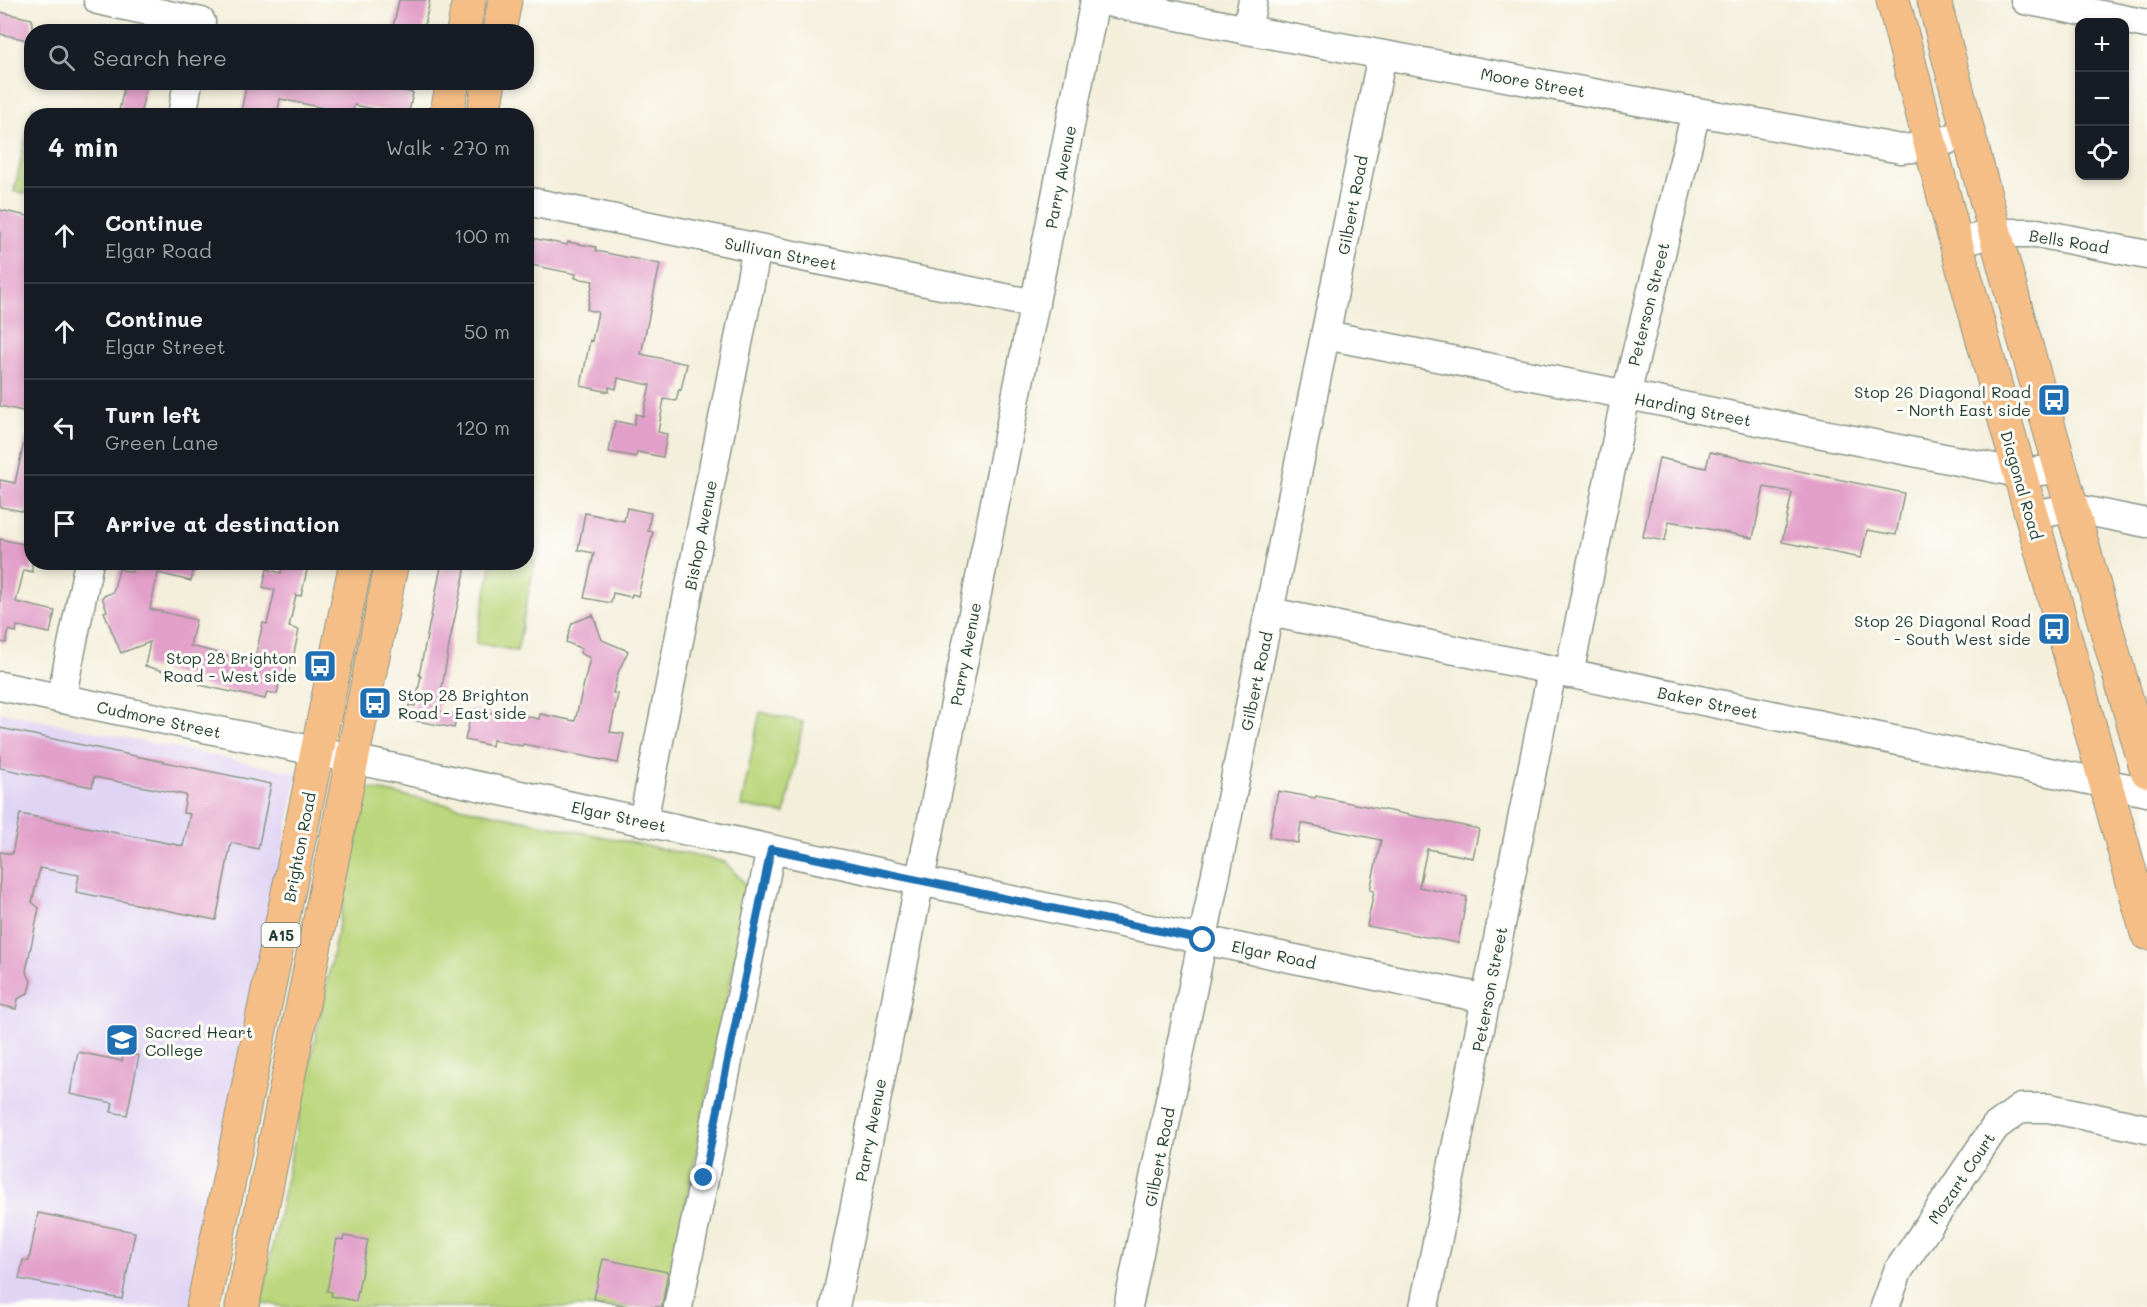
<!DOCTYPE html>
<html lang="en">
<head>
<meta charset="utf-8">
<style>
  body { margin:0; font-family:Mali,sans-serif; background:#20242c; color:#f1f3f6 }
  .controls { position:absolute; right:18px; top:18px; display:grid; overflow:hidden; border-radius:12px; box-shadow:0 3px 9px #0003 }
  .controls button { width:54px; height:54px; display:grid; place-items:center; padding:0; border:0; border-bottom:2px solid #363941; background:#171b24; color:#f1f3f6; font:30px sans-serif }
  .stop { position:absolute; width:18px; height:18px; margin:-14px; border:4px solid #1f6fb2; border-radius:50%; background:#fff }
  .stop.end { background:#1f6fb2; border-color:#fff; box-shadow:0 2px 6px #0008 }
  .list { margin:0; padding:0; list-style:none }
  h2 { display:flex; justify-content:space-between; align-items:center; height:78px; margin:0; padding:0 24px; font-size:26px }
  h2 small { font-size:20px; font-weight:400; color:#9ea1a6 }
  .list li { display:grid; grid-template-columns:39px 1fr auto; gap:18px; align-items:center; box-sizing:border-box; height:96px; padding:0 24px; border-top:2px solid #363941 }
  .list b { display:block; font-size:22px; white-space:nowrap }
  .list p { margin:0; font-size:20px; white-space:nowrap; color:#9ea1a6 }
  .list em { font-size:20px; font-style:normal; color:#9ea1a6 }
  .icon { flex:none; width:33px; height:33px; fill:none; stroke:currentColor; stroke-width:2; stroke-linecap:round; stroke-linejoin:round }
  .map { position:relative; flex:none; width:2147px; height:1307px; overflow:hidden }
  .search { position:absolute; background:#171b24; box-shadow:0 3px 9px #0003; left:24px; top:24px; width:510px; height:66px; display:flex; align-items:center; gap:15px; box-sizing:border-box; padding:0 21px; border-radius:24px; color:#9ea1a6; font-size:22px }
  .panel { position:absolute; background:#171b24; box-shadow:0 3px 9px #0003; left:24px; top:108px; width:510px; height:462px; border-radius:24px }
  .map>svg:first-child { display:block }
  .built { fill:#e0d4f4 }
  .green { fill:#bbd67b; stroke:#6d8a58; stroke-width:1.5 }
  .building { fill:#e29fc9 }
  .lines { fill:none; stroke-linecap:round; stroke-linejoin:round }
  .minor-casing { stroke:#8a9688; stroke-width:31 }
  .major-casing { stroke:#8a9688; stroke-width:35 }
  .minor { stroke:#fff; stroke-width:28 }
  .major { stroke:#f6be87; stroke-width:33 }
  .route { stroke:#1f6fb2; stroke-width:8 }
  .labels { text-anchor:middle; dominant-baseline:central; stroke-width:6; stroke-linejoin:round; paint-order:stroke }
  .shield { fill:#fdfcf7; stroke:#62766e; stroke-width:1.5 }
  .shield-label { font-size:15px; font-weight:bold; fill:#1f3d34 }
  .street-label { font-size:16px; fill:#1f3d34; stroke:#fdfcf7 }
  .poi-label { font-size:16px; fill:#1f3d34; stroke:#fdfcf7; text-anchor:end }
</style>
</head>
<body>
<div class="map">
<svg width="2147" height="1307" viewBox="0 0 2147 1307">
  <rect width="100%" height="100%" fill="#fdfcf7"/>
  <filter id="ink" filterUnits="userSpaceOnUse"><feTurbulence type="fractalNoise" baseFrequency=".0167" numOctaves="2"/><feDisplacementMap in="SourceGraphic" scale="12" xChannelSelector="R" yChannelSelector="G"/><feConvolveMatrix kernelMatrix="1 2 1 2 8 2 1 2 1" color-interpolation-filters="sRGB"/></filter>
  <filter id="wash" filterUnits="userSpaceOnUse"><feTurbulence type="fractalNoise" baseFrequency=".008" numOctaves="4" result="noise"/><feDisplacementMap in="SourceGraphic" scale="24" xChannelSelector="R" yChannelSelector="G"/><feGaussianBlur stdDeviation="1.35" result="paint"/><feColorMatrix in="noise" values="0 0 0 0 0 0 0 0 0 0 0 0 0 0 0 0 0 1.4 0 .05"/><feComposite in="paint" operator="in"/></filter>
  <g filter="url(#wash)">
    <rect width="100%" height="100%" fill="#f4efdb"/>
    <path class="built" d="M0,712L298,773L190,1307H0Z"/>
    <path class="green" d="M33,107L71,115L32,116L31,195L14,191Z
      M527,558L535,560L517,651L476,643L492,563L526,562Z
      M760,712L803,722L785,814L741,806Z
      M367,788L725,862L749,888L665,1307H284L261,1302Z"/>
    <g id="blocks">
      <path class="building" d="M399,0H430L423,32H392Z
        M0,12L32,19V41L0,34Z
        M125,82H147L140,116H118Z
        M247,82H366L413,93L408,116L354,105L352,116H327L329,109L280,99L277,116H240Z
        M0,210L32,217V305L28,324H32V413L0,406Z
        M526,237L567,245L568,242L596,247V251L660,264L641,354L687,364L681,390L679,389L676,401L664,399L658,432L667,434L663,457L637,452L636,457L609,452L615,421L634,425L636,414L643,416L650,385L618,378L616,389L609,387V392L581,386L590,340L592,341L598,312L587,310L593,281L575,278L576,274L526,264Z
        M25,438L32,439V513L0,507V480L15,483Z
        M1710,452L1904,493L1896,535L1867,530L1861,558L1782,542L1792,492L1764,487L1753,538L1669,521L1665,541L1643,537L1659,458L1706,468Z
        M627,508L651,513L648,531L653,532L638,596L632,594L631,597L613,593L611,603L584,598L594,553L578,550L585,513L624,521Z
        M0,539L32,546V572L24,570L16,602L55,611L50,633L17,626L16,632L9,630L6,643L0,642Z
        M134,562H195L191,581L158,573L150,609L196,620L190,646L254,662L263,623L267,624L275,590L263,587L267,569L281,573L284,562H309L301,596L296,595L289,627L299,630L294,653L287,676L281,674L277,694L267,692L265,699L236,693L200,685L201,681L145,666L150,642L121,653L104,612L107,611L102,597L113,592L119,569L132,572Z
        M442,562H467L450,640L438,711L457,715L454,728L406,719L409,705L415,706L421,676L419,675Z
        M593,615L602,640L628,651L618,673L613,693L618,694L610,732L624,734L618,763L523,744L522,746L493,740L492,746L465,740L472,709L506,716L507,712L539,719L540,714L575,721L590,658L580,653L582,649L566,642L572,623Z
        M0,728L271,784L258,849L231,843L216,920L76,892L79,875L40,868L32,902L39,908L26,971L31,981L28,993L18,999L16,1009L0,1005V852L12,854L20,814L183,846L190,814L183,813L186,795L94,777L92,787L0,768Z
        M1278,791L1315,798L1316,796L1479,829L1473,858L1427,849L1419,887L1467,897L1458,943L1367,926L1374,891L1370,890L1381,840L1301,823L1298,843L1269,837Z
        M78,1052L122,1061L124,1052L139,1056L127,1115L111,1112L113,1103L70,1094Z
        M38,1213L135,1232L122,1299L19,1279L23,1260L29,1261Z
        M344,1236L368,1240L356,1301L331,1296L332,1292L327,1291L337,1239L343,1240Z
        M603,1259L668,1272L662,1307H633L594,1299Z"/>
    </g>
  </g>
  <g filter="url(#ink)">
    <use href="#blocks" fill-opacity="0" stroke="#8a9688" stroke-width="1.5"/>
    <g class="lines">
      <g class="minor-casing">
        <path id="minor" d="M98,0L201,22
          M1098,0L1247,30L1901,149L1932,146L1967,132
          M2025,0L2147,24
          M1247,30L1253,0
          M182,116L188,82
          M526,201L1035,304
          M1956,243L1996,233H2037L2147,255
          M1326,335L2019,473L2061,469
          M2031,515L2072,508L2147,523
          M1270,612L2147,792
          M1569,674L1626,395L1696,112
          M0,686L306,749L920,881L1487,999
          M61,699L89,562
          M643,821L757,248
          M678,1307L771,849
          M835,1307L1095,0
          M1128,1307L1382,55
          M1424,1307L1552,671
          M1885,1307L1898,1271L1995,1127L2021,1108H2049L2147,1129"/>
      </g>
      <g class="major-casing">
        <path id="major" d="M1893,0L1956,243L2147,933
          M1934,0C1999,258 2074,515 2147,771
          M463,32L469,0
          M499,32L505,0
          M446,116L453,82
          M483,116L489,82
          M203,1307L356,562
          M242,1307L392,562"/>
      </g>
      <use href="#minor" class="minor"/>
      <use href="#major" class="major"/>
    </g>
  </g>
  <g class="lines" filter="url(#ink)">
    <path class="route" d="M704,1178L771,849L1203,940"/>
  </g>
  <defs>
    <g id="bus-square" transform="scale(1.725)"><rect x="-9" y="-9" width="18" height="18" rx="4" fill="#1f6fb2" stroke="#fdfcf7"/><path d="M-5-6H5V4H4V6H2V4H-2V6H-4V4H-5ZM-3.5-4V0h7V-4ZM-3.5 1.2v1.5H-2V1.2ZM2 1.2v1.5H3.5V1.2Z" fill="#fff"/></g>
    <g id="school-square" transform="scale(1.725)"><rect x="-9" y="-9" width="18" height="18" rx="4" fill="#1f6fb2" stroke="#fdfcf7"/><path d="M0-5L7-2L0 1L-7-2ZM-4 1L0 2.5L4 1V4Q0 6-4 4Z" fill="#fff"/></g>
  </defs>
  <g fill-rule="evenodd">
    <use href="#bus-square" x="2054" y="400"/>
    <use href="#bus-square" x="2054" y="629"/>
    <use href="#bus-square" x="320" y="666"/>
    <use href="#bus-square" x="375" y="703"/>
    <use href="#school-square" x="122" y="1040"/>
  </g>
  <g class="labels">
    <rect class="shield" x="261.5" y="923" width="39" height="24" rx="4.5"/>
    <g class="shield-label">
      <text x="281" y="935">A15</text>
    </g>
    <g class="street-label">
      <text transform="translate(1533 82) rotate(10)">Moore Street</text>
      <text transform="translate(1060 177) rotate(-79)">Parry Avenue</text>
      <text transform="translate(1352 205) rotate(-79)">Gilbert Road</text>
      <text transform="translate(2069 241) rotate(9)">Bells Road</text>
      <text transform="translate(781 253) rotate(11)">Sullivan Street</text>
      <text transform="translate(1648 304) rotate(-76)">Peterson Street</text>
      <text transform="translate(1693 409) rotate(11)">Harding Street</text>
      <text transform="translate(2022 485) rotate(74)">Diagonal Road</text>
      <text transform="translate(700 535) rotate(-79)">Bishop Avenue</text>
      <text transform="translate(965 654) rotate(-79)">Parry Avenue</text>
      <text transform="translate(1256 681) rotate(-78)">Gilbert Road</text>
      <text transform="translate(1708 702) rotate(12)">Baker Street</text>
      <text transform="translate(159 719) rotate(12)">Cudmore Street</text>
      <text transform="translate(619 816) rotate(12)">Elgar Street</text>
      <text transform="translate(299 847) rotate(-79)">Brighton Road</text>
      <text transform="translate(1274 954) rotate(12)">Elgar Road</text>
      <text transform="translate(1489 989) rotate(-79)">Peterson Street</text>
      <text transform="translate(870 1130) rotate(-79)">Parry Avenue</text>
      <text transform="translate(1159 1157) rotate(-79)">Gilbert Road</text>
      <text transform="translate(1961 1178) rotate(-56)">Mozart Court</text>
    </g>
    <g class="poi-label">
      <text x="2031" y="391">Stop 26 Diagonal Road<tspan x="2031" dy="18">- North East side</tspan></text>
      <text x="2031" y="620">Stop 26 Diagonal Road<tspan x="2031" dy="18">- South West side</tspan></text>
      <text x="297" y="657">Stop 28 Brighton<tspan x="297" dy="18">Road - West side</tspan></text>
      <text x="398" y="694" text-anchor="start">Stop 28 Brighton<tspan x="398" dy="18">Road - East side</tspan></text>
      <text x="145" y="1031" text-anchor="start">Sacred Heart<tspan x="145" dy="18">College</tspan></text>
    </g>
  </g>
</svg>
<div class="controls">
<button>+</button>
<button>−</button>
<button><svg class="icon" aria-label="locate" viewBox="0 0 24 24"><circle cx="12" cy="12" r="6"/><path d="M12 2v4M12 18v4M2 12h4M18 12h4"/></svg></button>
</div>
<div class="stop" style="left:1203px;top:940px"></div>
<div class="stop end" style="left:704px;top:1178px"></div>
<div class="search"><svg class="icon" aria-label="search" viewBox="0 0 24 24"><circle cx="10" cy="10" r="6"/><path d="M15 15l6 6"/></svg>Search here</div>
<section class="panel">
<h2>4 min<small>Walk · 270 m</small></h2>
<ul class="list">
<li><svg class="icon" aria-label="ahead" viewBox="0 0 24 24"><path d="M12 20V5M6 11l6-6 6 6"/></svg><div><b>Continue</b><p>Elgar Road</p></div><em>100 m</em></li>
<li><svg class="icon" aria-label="ahead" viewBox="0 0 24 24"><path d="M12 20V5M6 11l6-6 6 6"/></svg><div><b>Continue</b><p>Elgar Street</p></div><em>50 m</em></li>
<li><svg class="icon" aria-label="left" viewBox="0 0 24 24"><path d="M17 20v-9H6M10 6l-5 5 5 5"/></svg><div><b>Turn left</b><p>Green Lane</p></div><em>120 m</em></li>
<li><svg class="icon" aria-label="arrive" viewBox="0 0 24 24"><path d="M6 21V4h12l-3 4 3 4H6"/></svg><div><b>Arrive at destination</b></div></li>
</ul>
</section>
</div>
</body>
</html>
